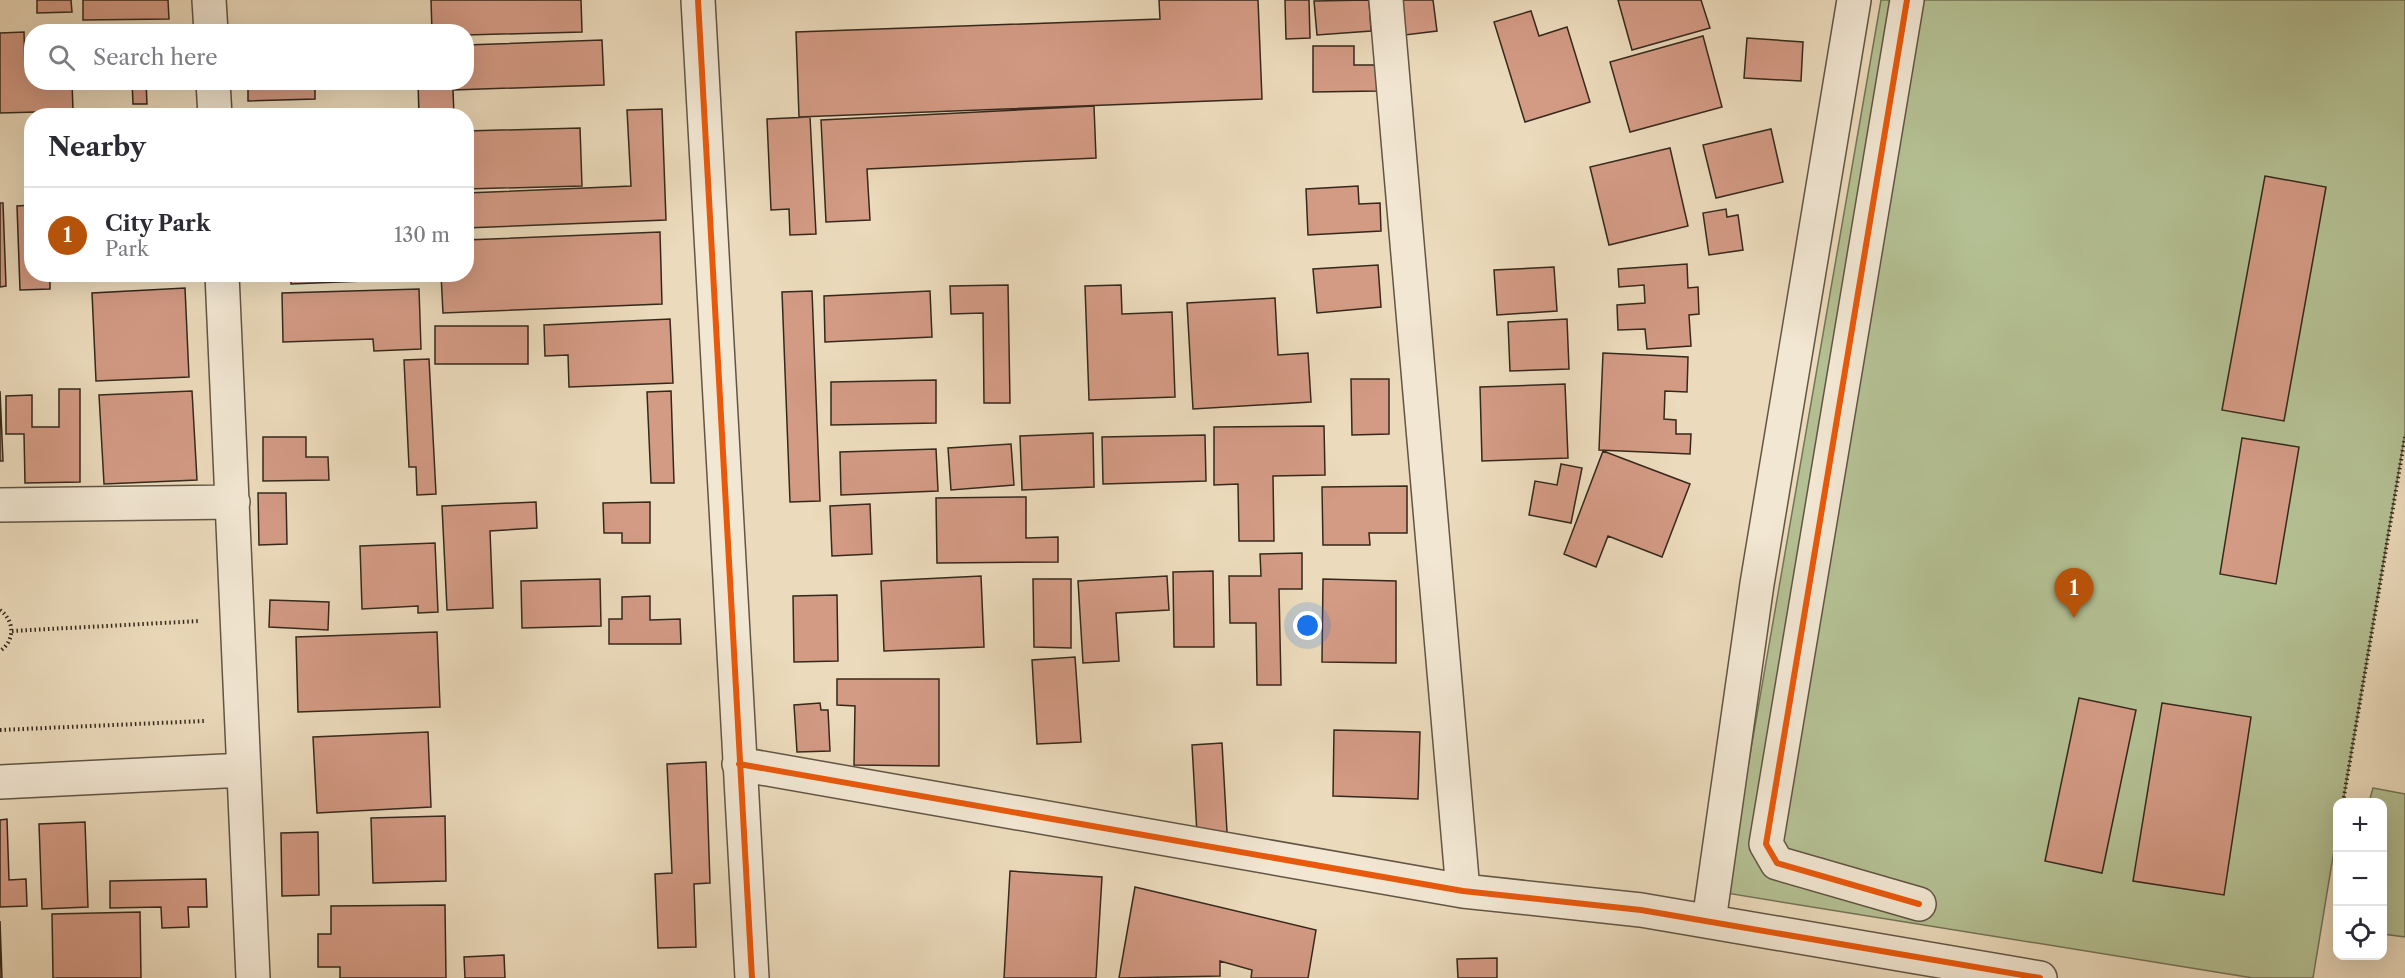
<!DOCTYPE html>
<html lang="en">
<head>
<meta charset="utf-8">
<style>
  body { margin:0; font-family:"Libre Caslon Text",serif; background:#f2f2f3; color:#2b2b33 }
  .controls { position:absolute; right:18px; bottom:18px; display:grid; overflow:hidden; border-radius:12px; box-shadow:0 6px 24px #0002 }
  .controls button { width:54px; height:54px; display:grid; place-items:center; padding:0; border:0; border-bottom:2px solid #e1e1e2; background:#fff; color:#2b2b33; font:30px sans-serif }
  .you { position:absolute; left:1308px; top:626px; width:21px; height:21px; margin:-15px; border:4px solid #fff; border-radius:50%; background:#1a73e8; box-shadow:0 0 0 9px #1a73e833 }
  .badge { display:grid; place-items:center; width:39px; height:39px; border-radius:50%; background:#b45309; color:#fff; font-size:20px; font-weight:700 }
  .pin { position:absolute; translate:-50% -50px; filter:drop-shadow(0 2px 3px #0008) }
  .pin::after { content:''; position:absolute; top:32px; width:21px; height:18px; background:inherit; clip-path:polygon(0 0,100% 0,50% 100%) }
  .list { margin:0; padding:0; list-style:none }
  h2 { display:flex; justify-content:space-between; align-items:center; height:78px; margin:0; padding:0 24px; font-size:26px }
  h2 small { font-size:20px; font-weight:400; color:#7c7c81 }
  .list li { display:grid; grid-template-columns:39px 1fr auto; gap:18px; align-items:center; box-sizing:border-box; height:96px; padding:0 24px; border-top:2px solid #e1e1e2 }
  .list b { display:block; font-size:22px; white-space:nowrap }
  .list p { margin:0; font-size:20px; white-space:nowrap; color:#7c7c81 }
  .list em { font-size:20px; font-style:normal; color:#7c7c81 }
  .icon { flex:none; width:33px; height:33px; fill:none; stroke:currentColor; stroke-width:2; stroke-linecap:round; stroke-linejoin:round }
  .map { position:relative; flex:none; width:2405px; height:978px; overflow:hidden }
  .search { position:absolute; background:#fff; box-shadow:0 6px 24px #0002; left:24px; top:24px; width:450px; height:66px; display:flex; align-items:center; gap:15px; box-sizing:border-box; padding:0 21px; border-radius:24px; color:#7c7c81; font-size:22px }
  .panel { position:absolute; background:#fff; box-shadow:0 6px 24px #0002; left:24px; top:108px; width:450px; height:174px; border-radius:24px }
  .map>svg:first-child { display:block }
  .green { fill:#b4c093; stroke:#747458; stroke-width:1.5 }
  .building { fill:#d39a84; stroke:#35291c; stroke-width:1.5 }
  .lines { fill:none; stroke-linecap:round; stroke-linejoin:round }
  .minor-casing { stroke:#625544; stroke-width:36 }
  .path { stroke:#35291c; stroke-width:4; stroke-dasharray:1.5 3; stroke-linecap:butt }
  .minor { stroke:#f2e7d3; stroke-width:33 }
  .cycleway-casing { stroke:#f2e7d3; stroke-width:10 }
  .cycleway { stroke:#e8590c; stroke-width:6 }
</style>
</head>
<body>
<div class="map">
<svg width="2405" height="978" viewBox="0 0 2405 978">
  <rect width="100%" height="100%" fill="#ebdabb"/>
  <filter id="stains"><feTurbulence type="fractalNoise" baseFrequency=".00333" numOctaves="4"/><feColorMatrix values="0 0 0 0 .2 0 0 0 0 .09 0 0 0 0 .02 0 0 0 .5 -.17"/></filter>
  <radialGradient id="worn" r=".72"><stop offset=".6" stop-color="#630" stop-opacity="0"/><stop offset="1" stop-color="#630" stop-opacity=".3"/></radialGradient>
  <path class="green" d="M1881,0H2405V434L2343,802H2338L2337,832L2313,978H2253L1726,893Z
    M2373,788L2405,794V937L2383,934L2382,802H2369Z"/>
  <path class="building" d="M37,0H71L72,12L37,13Z
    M83,0H168L169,19L83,20Z
    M431,0H581L582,32L466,35V32H432Z
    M1159,0H1258L1262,99L799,117L796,32L1160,19Z
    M1285,0H1309L1310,38L1286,39Z
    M1369,0L1371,31L1317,35L1314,1Z
    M1401,0H1433L1437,31L1405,35Z
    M1618,0H1701L1710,28L1632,50Z
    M1531,11L1539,36L1567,27L1590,102L1525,122L1494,22Z
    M90,26V32H41V28Z
    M172,29V32H113V31Z
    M24,32L25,70H32V82H72L73,111L0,113V33Z
    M1703,36L1722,107L1630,132L1610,62Z
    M1747,38L1803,42L1801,81L1744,78Z
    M602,40L604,85L453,90L454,116H419L418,82H466V45Z
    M1313,46H1354V65H1376L1377,91L1313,92Z
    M132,82H146L147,104H133Z
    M248,82H315V99L248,101Z
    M1094,106L1096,158L867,169L870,220L826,222L821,120Z
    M662,109L666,220L466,228V193L631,186L627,110Z
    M810,117L816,234L790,235L789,209L771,210L767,119Z
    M580,128L582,186L466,189V131Z
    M1771,129L1783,182L1716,198L1703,145Z
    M1670,148L1688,226L1609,245L1590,167Z
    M2265,176L2326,187L2284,421L2222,410Z
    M1358,186L1359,204L1380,203L1381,231L1308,235L1306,189Z
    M0,203H3L6,286L0,287Z
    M32,205V274H50V289L20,290L17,206Z
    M1726,209L1727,217L1738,215L1743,250L1709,255L1703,213Z
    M660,232L662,304L443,313L441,274H466V240Z
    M1687,264L1688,288L1698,287L1699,314L1689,315L1691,346L1647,349L1645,329L1618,330L1617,305L1645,303L1644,285L1619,287L1618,269Z
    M1378,265L1381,307L1317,313L1313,269Z
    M1554,267L1557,311L1497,315L1494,270Z
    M291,274H414V279L291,284Z
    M1008,285L1010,403H984L983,313L951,314L950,286Z
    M1121,285L1122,314L1172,312L1175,397L1089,400L1085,286Z
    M185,288L189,377L96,381L92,293Z
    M419,289L421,349L374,351L373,339L283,342L282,293Z
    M812,291L820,501L790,502L782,292Z
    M930,291L932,337L825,342L824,296Z
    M1275,298L1278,355L1308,353L1311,402L1193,409L1187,303Z
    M670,319L673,383L569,387L568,355L545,356L544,325Z
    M1567,319L1569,369L1510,371L1508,322Z
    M435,326H528V364H435Z
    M1603,353L1688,357L1687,392L1665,391L1664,419L1676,420V434H1691L1690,454L1599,450Z
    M429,359L436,494L417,495L416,467H409L404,360Z
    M1351,379H1389V434L1352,435Z
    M936,380V423L831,425V382Z
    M1565,384L1568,458L1482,461L1480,387Z
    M59,389H80V482L25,483L24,434H6V396L32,395V427H59Z
    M0,391L3,461H0Z
    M192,391L197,480L104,484L99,395Z
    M671,391L674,483H651L647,392Z
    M1324,426L1325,475L1273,476L1274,541H1239L1238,484L1214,485V427Z
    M1093,433L1094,487L1022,490L1020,436Z
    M1205,435L1206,481L1103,484L1102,437Z
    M263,437H306V457H328L329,480L263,481Z
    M2242,438L2299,447L2276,584L2220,574Z
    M1011,444L1014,485L951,490L948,448Z
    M936,449L938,491L841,495L840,452Z
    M1603,451L1690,484L1662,557L1608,536L1596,567L1564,554Z
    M1561,464L1582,468L1571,523L1529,515L1535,481L1557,485Z
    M1407,486V533H1369L1370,545H1323L1322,487Z
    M258,493H286L287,544L259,545Z
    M1026,497V538L1058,537V562L937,563L936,498Z
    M536,502L537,528L490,531L493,608L447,610L442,506Z
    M650,502V543H622V533H604L603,503Z
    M870,504L872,554L832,556L830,506Z
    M435,543L438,612L418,613V606L362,609L360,546Z
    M1302,553V589H1279L1281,685H1257L1256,623H1230L1229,576H1261L1260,554Z
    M1213,571L1214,647H1174L1173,572Z
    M981,576L984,647L884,651L881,581Z
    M1167,576L1169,610L1116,613L1119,661L1083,663L1078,581Z
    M600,579L601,626L522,628L521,581Z
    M1033,579H1071V648L1034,647Z
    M1323,579L1396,581V663L1322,662Z
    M837,595L838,661L794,662L793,596Z
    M650,596V620L680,619L681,644H609V619H622V597Z
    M270,600L329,602L328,630L269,627Z
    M437,632L440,707L298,712L296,637Z
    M1075,657L1081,742L1037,744L1032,660Z
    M837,679H939V766L854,765L855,706L837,705Z
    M2079,698L2136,710L2102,873L2045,861Z
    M820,703L821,710H828L830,751L797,752L794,705Z
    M2162,703L2251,717L2224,895L2133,881Z
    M1334,730L1420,732L1418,799L1333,796Z
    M428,732L431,807L317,813L313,737Z
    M1222,743L1227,832L1197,834L1192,745Z
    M706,762L710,883L694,884L696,947L658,948L655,874L672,873L667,764Z
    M445,816L446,881L373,883L371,818Z
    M7,819L9,880L26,879L27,906L0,907V820Z
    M85,822L88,907L42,909L39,824Z
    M318,832L319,895L282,896L281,833Z
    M1010,871L1102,877L1096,978H1004Z
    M206,879L207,907H188L189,927L162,928L161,907L110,908V881Z
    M1135,887L1316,930L1308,978H1251L1252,970L1220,961V976L1119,978Z
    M445,905L446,978H340V967H318V934H331V906Z
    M140,912L141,978H53L52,914Z
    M0,921L2,978H0Z
    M504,955L505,978H465L464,957Z
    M1497,958V978H1458L1457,959Z"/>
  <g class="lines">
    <g class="minor-casing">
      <path id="minor" d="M209,0L211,32
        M698,0L752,978
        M1386,0L1463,891
        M1907,0L1766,844L1777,863L1919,904
        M213,82L215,116
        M222,274L253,978
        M0,505L233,502
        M739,764L1463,891L1641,910L2040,978
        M0,782L244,770
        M1709,921L1757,584L1854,0"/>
    </g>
    <path class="path" d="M0,610C15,621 15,641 0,651
      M12,631L200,621
      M0,730L204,721
      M2343,802L2405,437"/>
    <use href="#minor" class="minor"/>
    <g class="cycleway-casing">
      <path id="cycleway" d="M698,0L752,978
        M1907,0L1766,844L1777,863L1919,904
        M739,764L1463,891L1641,910L2040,978"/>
    </g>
    <use href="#cycleway" class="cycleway"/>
  </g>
  <rect width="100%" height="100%" filter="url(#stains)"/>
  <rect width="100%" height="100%" fill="url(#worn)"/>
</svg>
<div class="controls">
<button>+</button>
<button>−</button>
<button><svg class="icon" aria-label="locate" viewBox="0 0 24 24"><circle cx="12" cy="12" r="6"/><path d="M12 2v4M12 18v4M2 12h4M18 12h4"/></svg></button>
</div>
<div class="you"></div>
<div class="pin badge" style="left:2074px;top:618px">1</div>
<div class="search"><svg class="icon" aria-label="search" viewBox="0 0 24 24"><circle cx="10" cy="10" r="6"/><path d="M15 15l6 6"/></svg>Search here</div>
<section class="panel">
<h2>Nearby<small></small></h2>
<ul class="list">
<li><span class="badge">1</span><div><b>City Park</b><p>Park</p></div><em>130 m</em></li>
</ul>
</section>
</div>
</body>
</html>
